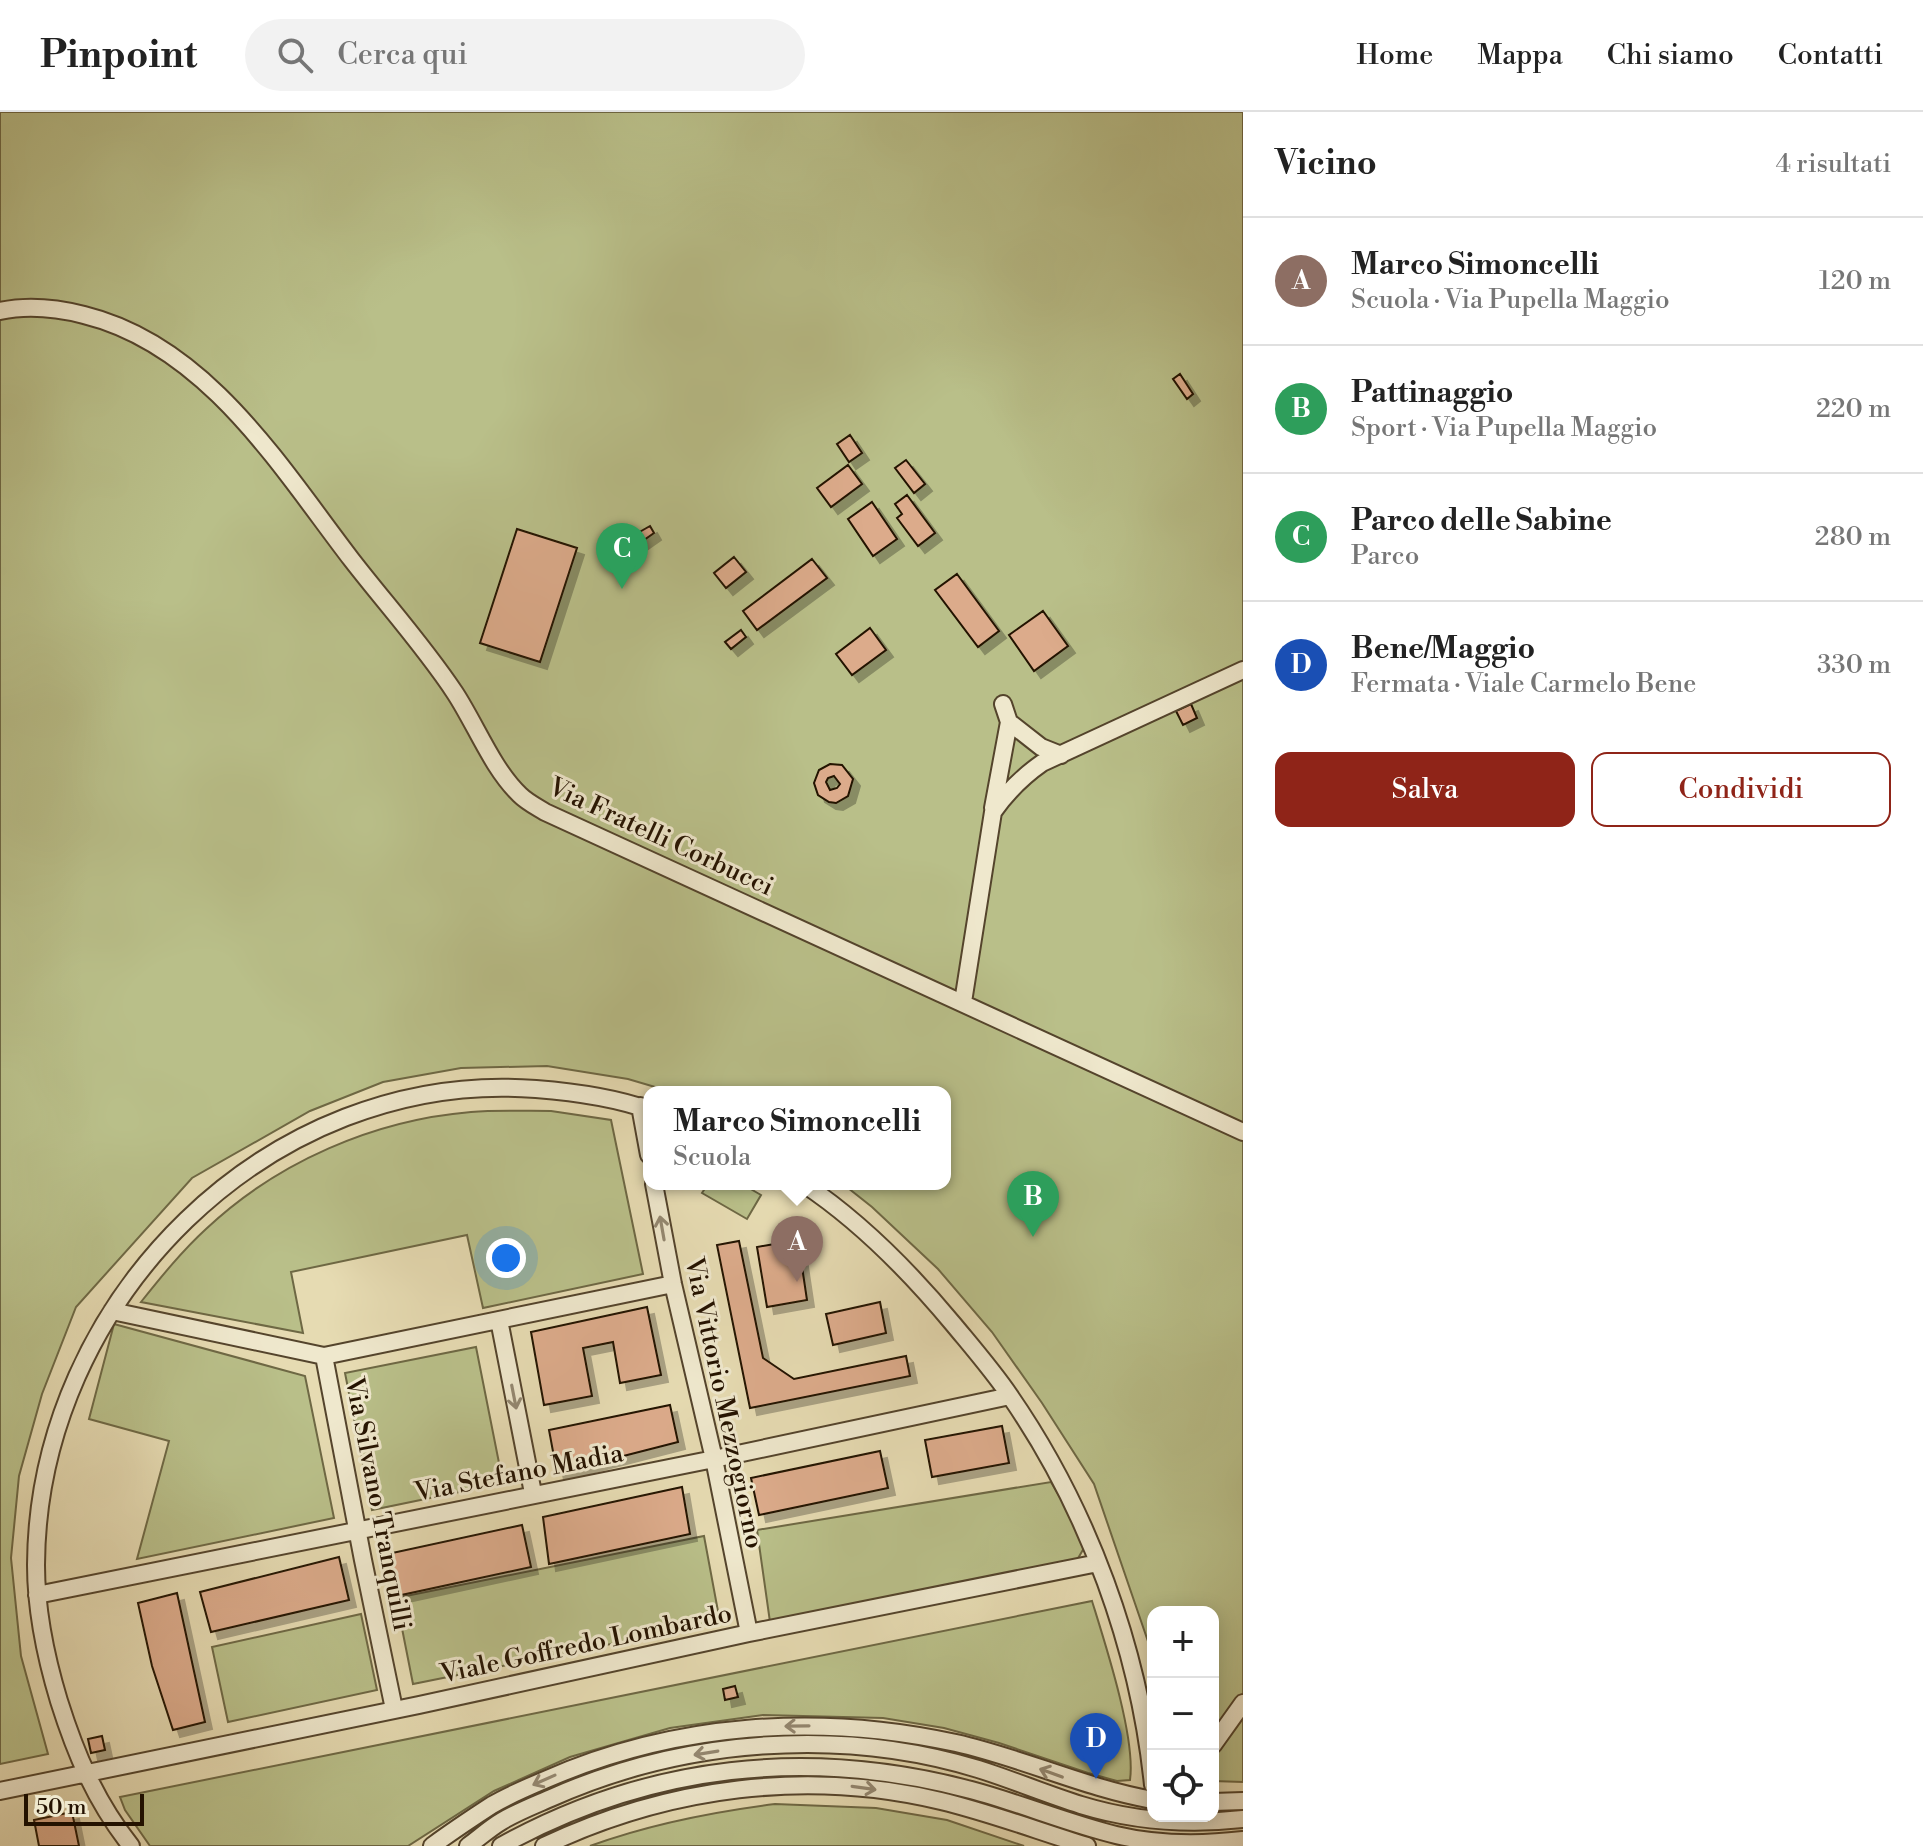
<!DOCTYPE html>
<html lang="it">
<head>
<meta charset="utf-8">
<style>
  body { margin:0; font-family:"Libre Bodoni",serif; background:#f2f2f2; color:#222 }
  .controls { position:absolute; right:24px; bottom:24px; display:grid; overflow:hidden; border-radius:16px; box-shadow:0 4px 20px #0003 }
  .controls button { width:72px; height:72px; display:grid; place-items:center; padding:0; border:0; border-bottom:2px solid #e0e0e0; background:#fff; color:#222; font:40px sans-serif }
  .scale { position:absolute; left:24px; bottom:20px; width:120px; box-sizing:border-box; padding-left:8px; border:4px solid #241200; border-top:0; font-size:22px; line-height:28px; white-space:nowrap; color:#241200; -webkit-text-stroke:6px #efe8cd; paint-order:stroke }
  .you { position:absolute; left:506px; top:1146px; width:28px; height:28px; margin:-20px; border:6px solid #fff; border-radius:50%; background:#1a73e8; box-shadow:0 0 0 12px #1a73e833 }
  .badge { display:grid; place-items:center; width:52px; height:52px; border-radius:50%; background:#8f2418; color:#fff; font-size:26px; font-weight:700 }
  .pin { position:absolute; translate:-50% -66px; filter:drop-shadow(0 2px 4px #0008) }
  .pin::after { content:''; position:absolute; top:42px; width:28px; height:24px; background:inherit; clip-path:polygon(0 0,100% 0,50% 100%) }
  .popup { position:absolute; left:643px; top:974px; width:308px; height:104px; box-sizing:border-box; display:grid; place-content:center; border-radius:16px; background:#fff; filter:drop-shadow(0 2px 6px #0005); font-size:26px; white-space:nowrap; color:#767676 }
  .popup b { font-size:30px; color:#222 }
  .popup::after { content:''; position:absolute; left:50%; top:100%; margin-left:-16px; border:16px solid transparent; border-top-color:#fff }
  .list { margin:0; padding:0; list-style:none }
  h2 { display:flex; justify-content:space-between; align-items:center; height:104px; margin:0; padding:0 32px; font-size:34px }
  h2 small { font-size:26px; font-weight:400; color:#767676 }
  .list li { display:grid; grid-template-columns:52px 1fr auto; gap:24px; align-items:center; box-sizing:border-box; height:128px; padding:0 32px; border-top:2px solid #e0e0e0 }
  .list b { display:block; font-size:30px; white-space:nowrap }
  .list p { margin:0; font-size:26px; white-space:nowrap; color:#767676 }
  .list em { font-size:26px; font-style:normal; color:#767676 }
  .actions { display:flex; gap:16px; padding:24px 32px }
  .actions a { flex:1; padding:18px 0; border:2px solid #8f2418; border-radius:16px; text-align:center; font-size:28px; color:#8f2418 }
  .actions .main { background:#8f2418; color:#fff }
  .icon { flex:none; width:44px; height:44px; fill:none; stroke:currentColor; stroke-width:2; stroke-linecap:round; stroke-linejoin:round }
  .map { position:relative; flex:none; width:1243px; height:1734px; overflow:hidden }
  header { display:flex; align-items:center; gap:48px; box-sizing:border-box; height:112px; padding:0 40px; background:#fff; border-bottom:2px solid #e0e0e0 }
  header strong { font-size:38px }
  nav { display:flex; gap:44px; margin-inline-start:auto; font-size:28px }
  .search { width:560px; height:72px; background:#f2f2f2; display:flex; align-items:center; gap:20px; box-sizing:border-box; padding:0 28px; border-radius:44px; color:#767676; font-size:30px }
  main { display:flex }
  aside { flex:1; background:#fff }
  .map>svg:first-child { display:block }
  .green { fill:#b9bf89; stroke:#6e6844; stroke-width:2 }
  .building { fill:#dcab8b; stroke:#241200; stroke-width:2; fill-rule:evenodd; filter:url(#shadow) }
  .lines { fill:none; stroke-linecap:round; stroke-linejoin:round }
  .minor-casing { stroke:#54442c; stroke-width:20 }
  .minor { stroke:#efe8cd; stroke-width:16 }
  .oneway { stroke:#948871 }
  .labels { text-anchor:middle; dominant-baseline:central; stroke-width:6; stroke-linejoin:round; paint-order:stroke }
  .street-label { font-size:26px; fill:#241200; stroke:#efe8cd }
</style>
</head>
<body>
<header>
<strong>Pinpoint</strong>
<div class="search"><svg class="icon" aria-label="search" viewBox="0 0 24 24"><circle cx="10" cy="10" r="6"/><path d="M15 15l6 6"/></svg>Cerca qui</div>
<nav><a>Home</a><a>Mappa</a><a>Chi siamo</a><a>Contatti</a></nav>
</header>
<main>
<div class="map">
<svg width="1243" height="1734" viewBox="0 0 1243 1734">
  <defs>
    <filter id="shadow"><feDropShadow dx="7" dy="7" stdDeviation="0" flood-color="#0004"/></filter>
  </defs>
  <rect width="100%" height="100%" fill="#e6dbb2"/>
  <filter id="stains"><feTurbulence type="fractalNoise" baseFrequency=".0025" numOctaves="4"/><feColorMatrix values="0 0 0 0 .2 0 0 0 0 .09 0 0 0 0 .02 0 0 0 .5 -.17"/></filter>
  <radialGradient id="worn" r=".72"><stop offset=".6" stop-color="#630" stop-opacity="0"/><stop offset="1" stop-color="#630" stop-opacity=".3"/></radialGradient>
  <path class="green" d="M0,0H1243V1670L1213,1669V1500H1153V1544L1094,1372L1042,1291L992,1220L938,1157L872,1095L843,1072H945V980H672L628,967L547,954L461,956L383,970L310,999L192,1066L76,1195L42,1282L19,1364L11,1446L21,1544L48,1642L0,1652Z
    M551,999L611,1008L643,1162L483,1196L467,1123L291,1160L303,1221L141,1190C161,1165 182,1139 206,1117C277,1050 374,1008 471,1000C497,998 524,999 551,999Z
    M708,1072H742L761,1083L747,1107L702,1081Z
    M114,1212L305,1264L334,1406L137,1447L169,1329L89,1307Z
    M476,1235L503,1371L372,1398L345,1261Z
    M1051,1370L1074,1409L1084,1436L1077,1448L770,1510L757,1418Z
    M704,1424L720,1510L413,1572L396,1486Z
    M1092,1489C1105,1531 1136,1626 1130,1668L1117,1669L1088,1661L999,1631L944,1616L883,1606L763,1603L670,1616L570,1645L494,1679L408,1734H150L125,1698L120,1685Z
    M361,1502L377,1578L228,1610L212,1535Z
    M775,1692L876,1696L947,1708L1024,1734H590C650,1712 712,1700 775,1692Z"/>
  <path class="building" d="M1180,262L1193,282L1187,287L1173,267Z
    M850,323L862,341L849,350L837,332Z
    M906,348L925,372L914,381L895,356Z
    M848,353L862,372L831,395L817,376Z
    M907,383L935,421L918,434L897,406L902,402L895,392Z
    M872,390L897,427L873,444L848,407Z
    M650,414L654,421L641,430L636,422Z
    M517,417L577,436L540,550L480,531Z
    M734,445L746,460L726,476L714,461Z
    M812,447L827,466L757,518L743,499Z
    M957,462L999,519L978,535L935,478Z
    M1043,499L1068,534L1034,559L1009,523Z
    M870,516L886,538L852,563L836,542Z
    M741,518L746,525L731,537L725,530Z
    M1191,592L1197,606L1183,613L1176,599Z
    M830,652L842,653L853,667L848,684L836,691L829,690L818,683L814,671L819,658ZM834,664L840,672L837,676L830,678L826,670L828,666Z
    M798,1128L807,1188L767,1195L757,1135Z
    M739,1129L763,1246L794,1267L906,1244L910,1264L750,1296L717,1133Z
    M880,1190L886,1221L833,1233L826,1202Z
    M647,1195L661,1263L620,1271L613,1230L583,1236L592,1284L544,1293L531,1220Z
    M670,1293L678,1330L557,1361L549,1318Z
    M1002,1314L1009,1351L932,1365L925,1328Z
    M880,1339L888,1376L759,1403L751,1366Z
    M682,1375L690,1422L549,1452L543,1405Z
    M522,1413L531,1455L392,1485L383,1443Z
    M339,1445L349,1488L211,1520L200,1480Z
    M177,1481L205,1610L173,1618L152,1554L138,1491Z
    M735,1574L738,1585L725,1588L723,1577Z
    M102,1624L105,1638L91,1641L88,1627Z
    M72,1700L79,1734H39L34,1708Z"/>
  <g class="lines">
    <g class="minor-casing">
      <path id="minor" d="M0,199C28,193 56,196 84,203C206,233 279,353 351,447C385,491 424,534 455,581C476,613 492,656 520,683C527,690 537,695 545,700L1243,1020
        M1009,610L1041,635L1061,643
        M993,696L1009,610L1003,592
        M963,890L993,700C1007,680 1022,665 1042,651L1243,558
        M640,994L649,1043
        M654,1072L673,1172L714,1347L749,1521
        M804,1072C861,1110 910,1160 954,1213C973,1236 993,1259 1010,1284C1088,1397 1139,1536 1153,1673
        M112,1199L324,1244L673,1172
        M499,1208L533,1381
        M324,1244L363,1448L394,1597
        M37,1483L714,1347L1010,1284
        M1213,1633L1243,1591
        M0,1679L419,1593L749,1521L1098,1451
        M1213,1690L1243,1689
        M131,1734C96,1690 76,1643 59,1589C46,1546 36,1499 36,1453C37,1189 269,956 536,977C574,980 613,985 649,998
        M432,1734C451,1720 472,1706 492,1693C509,1683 528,1675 547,1667C675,1611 819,1601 956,1631C1023,1646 1085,1676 1153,1688
        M468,1734C479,1726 490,1716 502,1709C517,1700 535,1693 551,1686C683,1627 840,1615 978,1657C1013,1668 1046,1682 1081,1693C1133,1709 1189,1713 1243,1707
        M501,1734C649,1652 808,1635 971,1678C1020,1691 1067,1711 1116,1723C1158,1733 1200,1733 1243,1728
        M544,1734C668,1675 807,1657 941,1689C991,1701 1038,1719 1087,1734"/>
    </g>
    <use href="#minor" class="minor"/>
  </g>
  <defs><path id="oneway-shaft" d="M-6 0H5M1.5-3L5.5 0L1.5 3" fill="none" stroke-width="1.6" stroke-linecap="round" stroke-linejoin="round" transform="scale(2)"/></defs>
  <g class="oneway">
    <use href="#oneway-shaft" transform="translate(662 1116) rotate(-100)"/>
    <use href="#oneway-shaft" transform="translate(514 1285) rotate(79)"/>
    <use href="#oneway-shaft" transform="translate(797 1614) rotate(179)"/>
    <use href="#oneway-shaft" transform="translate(706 1641) rotate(171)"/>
    <use href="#oneway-shaft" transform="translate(1051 1661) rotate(-160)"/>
    <use href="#oneway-shaft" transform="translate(544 1668) rotate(156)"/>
    <use href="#oneway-shaft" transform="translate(864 1676) rotate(8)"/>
  </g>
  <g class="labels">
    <g class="street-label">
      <text transform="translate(661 725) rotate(25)">Via Fratelli Corbucci</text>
      <text transform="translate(724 1291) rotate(78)">Via Vittorio Mezzogiorno</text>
      <text transform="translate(519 1361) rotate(-11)">Via Stefano Madia</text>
      <text transform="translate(378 1392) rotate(79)">Via Silvano Tranquilli</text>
      <text transform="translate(586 1532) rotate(-12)">Viale Goffredo Lombardo</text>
    </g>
  </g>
  <rect width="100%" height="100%" filter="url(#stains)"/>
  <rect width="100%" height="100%" fill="url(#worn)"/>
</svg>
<div class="controls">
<button>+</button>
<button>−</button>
<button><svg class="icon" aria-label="locate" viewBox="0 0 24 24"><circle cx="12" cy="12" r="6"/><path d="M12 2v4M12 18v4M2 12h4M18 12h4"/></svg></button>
</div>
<div class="scale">50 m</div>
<div class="you"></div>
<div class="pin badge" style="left:797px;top:1170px;background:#8d6e63">A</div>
<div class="popup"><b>Marco Simoncelli</b>Scuola</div>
<div class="pin badge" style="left:1033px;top:1125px;background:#2e9e5b">B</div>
<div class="pin badge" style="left:622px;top:477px;background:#2e9e5b">C</div>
<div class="pin badge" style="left:1096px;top:1667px;background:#1a4fb4">D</div>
</div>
<aside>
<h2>Vicino<small>4 risultati</small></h2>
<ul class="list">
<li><span class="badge" style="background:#8d6e63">A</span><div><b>Marco Simoncelli</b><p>Scuola · Via Pupella Maggio</p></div><em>120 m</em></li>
<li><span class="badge" style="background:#2e9e5b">B</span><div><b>Pattinaggio</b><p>Sport · Via Pupella Maggio</p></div><em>220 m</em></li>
<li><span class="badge" style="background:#2e9e5b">C</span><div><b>Parco delle Sabine</b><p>Parco</p></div><em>280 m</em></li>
<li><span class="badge" style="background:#1a4fb4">D</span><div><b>Bene/Maggio</b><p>Fermata · Viale Carmelo Bene</p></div><em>330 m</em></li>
</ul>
<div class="actions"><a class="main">Salva</a><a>Condividi</a></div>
</aside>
</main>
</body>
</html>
